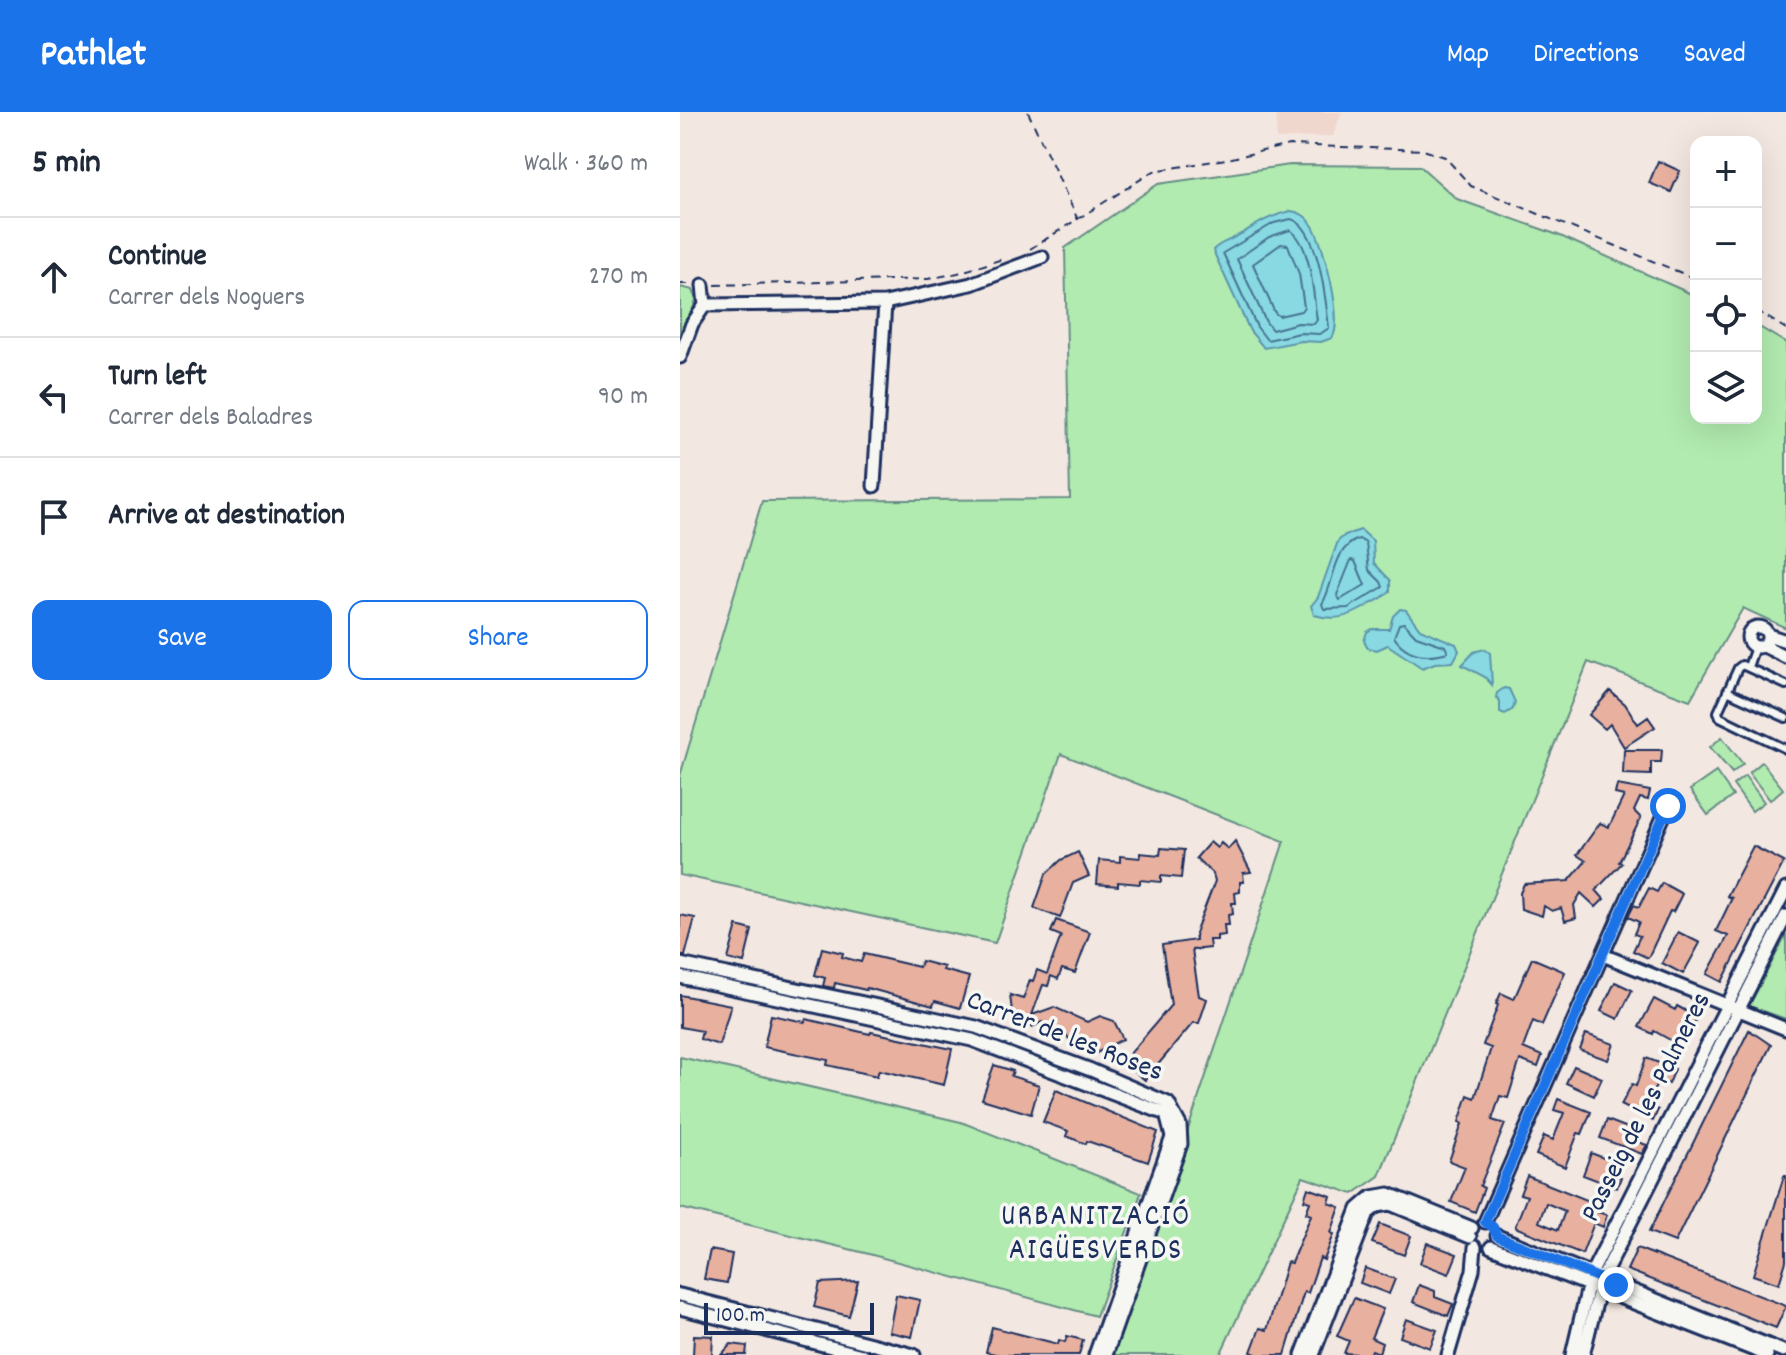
<!DOCTYPE html>
<html lang="en">
<head>
<meta charset="utf-8">
<style>
  body { margin:0; font-family:Dekko,sans-serif; background:#f2f2f3; color:#1f2937 }
  .controls { position:absolute; right:24px; top:24px; display:grid; overflow:hidden; border-radius:16px; box-shadow:0 8px 32px #0002 }
  .controls button { width:72px; height:72px; display:grid; place-items:center; padding:0; border:0; border-bottom:2px solid #e0e1e3; background:#fff; color:#1f2937; font:40px sans-serif }
  .scale { position:absolute; left:24px; bottom:20px; width:170px; box-sizing:border-box; padding-left:8px; border:4px solid #1b2f5e; border-top:0; font-size:22px; line-height:28px; white-space:nowrap; color:#1b2f5e; -webkit-text-stroke:6px #f6f6f2; paint-order:stroke }
  .stop { position:absolute; width:24px; height:24px; margin:-18px; border:6px solid #1a73e8; border-radius:50%; background:#fff }
  .stop.end { background:#1a73e8; border-color:#fff; box-shadow:0 2px 8px #0008 }
  .list { margin:0; padding:0; list-style:none }
  h2 { display:flex; justify-content:space-between; align-items:center; height:104px; margin:0; padding:0 32px; font-size:34px }
  h2 small { font-size:26px; font-weight:400; color:#747a83 }
  .list li { display:grid; grid-template-columns:52px 1fr auto; gap:24px; align-items:center; box-sizing:border-box; height:120px; padding:0 32px; border-top:2px solid #e0e1e3 }
  .list b { display:block; font-size:30px; white-space:nowrap }
  .list p { margin:0; font-size:26px; white-space:nowrap; color:#747a83 }
  .list em { font-size:26px; font-style:normal; color:#747a83 }
  .actions { display:flex; gap:16px; padding:24px 32px }
  .actions a { flex:1; padding:18px 0; border:2px solid #1a73e8; border-radius:16px; text-align:center; font-size:28px; color:#1a73e8 }
  .actions .main { background:#1a73e8; color:#fff }
  .icon { flex:none; width:44px; height:44px; fill:none; stroke:currentColor; stroke-width:2; stroke-linecap:round; stroke-linejoin:round }
  .map { position:relative; flex:none; width:1106px; height:1243px; overflow:hidden }
  header { display:flex; align-items:center; gap:48px; box-sizing:border-box; height:112px; padding:0 40px; background:#1a73e8; color:#fff }
  header strong { font-size:38px }
  nav { display:flex; gap:44px; margin-inline-start:auto; font-size:28px }
  main { display:flex }
  aside { flex:1; background:#fff }
  .map>svg:first-child { display:block }
  .built { fill:#f0d7cd }
  .green { fill:#b1ebaf; stroke:#668d86; stroke-width:2 }
  .water { fill:#88d9e1; stroke:#5c95ad; stroke-width:2 }
  .lines { fill:none; stroke-linecap:round; stroke-linejoin:round }
  .shore { stroke:#477392; stroke-width:2 }
  .building { fill:#e8b09f; stroke:#1b2f5e; stroke-width:2; fill-rule:evenodd }
  .lane-casing { stroke:#1b2f5e; stroke-width:12 }
  .street-casing { stroke:#1b2f5e; stroke-width:17 }
  .path { stroke:#1b2f5e; stroke-width:2; stroke-dasharray:8 6; stroke-linecap:butt }
  .lane { stroke:#f6f6f2; stroke-width:6 }
  .street { stroke:#f6f6f2; stroke-width:11 }
  .route { stroke:#1a73e8; stroke-width:10 }
  .labels { text-anchor:middle; dominant-baseline:central; stroke-width:7; stroke-linejoin:round; paint-order:stroke }
  .street-label { font-size:28px; fill:#1b2f5e; stroke:#f6f6f2 }
  .neighbourhood-label { font-size:30px; letter-spacing:2px; fill:#1b2f5e; stroke:#f6f6f2 }
</style>
</head>
<body>
<header>
<strong>Pathlet</strong>
<nav><a>Map</a><a>Directions</a><a>Saved</a></nav>
</header>
<main>
<aside>
<h2>5 min<small>Walk · 360 m</small></h2>
<ul class="list">
<li><svg class="icon" aria-label="ahead" viewBox="0 0 24 24"><path d="M12 20V5M6 11l6-6 6 6"/></svg><div><b>Continue</b><p>Carrer dels Noguers</p></div><em>270 m</em></li>
<li><svg class="icon" aria-label="left" viewBox="0 0 24 24"><path d="M17 20v-9H6M10 6l-5 5 5 5"/></svg><div><b>Turn left</b><p>Carrer dels Baladres</p></div><em>90 m</em></li>
<li><svg class="icon" aria-label="arrive" viewBox="0 0 24 24"><path d="M6 21V4h12l-3 4 3 4H6"/></svg><div><b>Arrive at destination</b></div></li>
</ul>
<div class="actions"><a class="main">Save</a><a>Share</a></div>
</aside>
<div class="map">
<svg width="1106" height="1243" viewBox="0 0 1106 1243">
  <rect width="100%" height="100%" fill="#f3e8e1"/>
  <filter id="ink" filterUnits="userSpaceOnUse"><feTurbulence type="fractalNoise" baseFrequency=".0125" numOctaves="2"/><feDisplacementMap in="SourceGraphic" scale="16" xChannelSelector="R" yChannelSelector="G"/><feConvolveMatrix kernelMatrix="1 2 1 2 8 2 1 2 1" color-interpolation-filters="sRGB"/></filter>
  <g filter="url(#ink)">
    <path class="built" d="M597,0H662L653,24L596,27Z"/>
    <path class="green" d="M610,53L740,54L777,87L878,123L1016,184V306H1076V213L1106,231V516L1063,496L1010,588L908,550L699,1064L673,1082L623,1065L540,1243H433L604,729L381,642L315,831L0,763V664L82,389L390,387L385,136L478,72Z
      M0,175L13,178L16,188L0,234Z
      M1042,625L1063,652L1052,661L1030,635Z
      M1082,650L1103,677L1090,688L1069,661Z
      M1036,660L1053,684L1028,703L1010,678Z
      M1065,664L1084,690L1072,699L1053,673Z
      M1106,823V907L1069,894Z
      M0,945L281,1010L461,1081L416,1204L185,1141L0,1096Z"/>
    <path class="water" d="M611,99C620,100 626,104 631,111C644,129 664,211 652,226L641,230L621,229L584,236L570,219L535,143L534,137C541,130 549,129 557,124C577,113 588,104 611,99Z
      M681,418L693,429L694,451L710,468V479C703,487 695,489 687,494C669,505 655,509 634,503L631,494L638,485L658,429L665,423Z
      M720,497L726,498L740,517L776,532L779,539L773,550L755,551L742,556C731,548 719,541 708,533L697,538L688,536L684,529L687,520L692,517H709L713,504Z
      M804,537L810,541L812,573L805,565L782,553L794,540Z
      M824,576L829,577L835,590L833,597L825,602L820,600V589L816,585L817,581Z"/>
    <g class="lines">
      <path class="shore" d="M611,107C639,114 646,191 649,216L640,222L620,221L587,228L577,215L543,141L594,111Z
        M610,118C632,132 633,184 637,208L634,212L618,211L592,218L586,210L557,147L589,125Z
        M601,132L608,133L619,162L624,195L621,199L599,204L595,201L573,152Z
        M679,427L686,431L689,458L701,470L703,475L668,496L644,497L642,492C655,471 652,436 679,427Z
        M671,448L675,449L685,473L660,488L657,483Z
        M724,511L736,524L765,534L768,540C747,546 727,544 714,525L719,512Z"/>
    </g>
    <path class="building" d="M978,49L1000,59L991,80L969,71Z
      M930,579L945,592L958,612L968,605L975,615L944,635L930,612L925,617L909,603Z
      M944,638H982L981,650H971V663L943,662Z
      M937,673L970,679L968,688L960,686L954,699L961,706L939,750L942,751L916,778L924,787L916,795L901,781L894,793L896,806L885,809L881,796L872,799L864,794L862,804L841,797L840,781L844,772L889,769L906,749L897,743L920,711L929,715L944,684L935,682Z
      M555,729L571,760L563,761L564,770H560V780L555,781L556,791H552L553,802L548,803L549,813H544L545,823L537,824V828H529L530,836L512,838L519,884L527,887L519,911H513L465,968L443,950L491,893L482,833L516,828L515,821L535,769L533,762L516,746L530,730L537,736L541,731L548,737Z
      M1073,734L1104,750L1042,870L1027,862L1048,824L1036,819L1052,786L1047,784Z
      M481,736L504,738L501,766L481,764V770L460,768V772L438,770V774L417,772L419,748L440,750V744L460,746V741L480,743Z
      M398,740L409,764L393,771L380,806L354,796L366,762L381,748Z
      M982,771L1002,782L993,800L990,799L968,846L953,839L960,824L954,822L959,810L948,805L954,793L959,795L969,776L977,780Z
      M0,803L15,806L5,844H0Z
      M376,808L410,820L395,861L382,857L378,867L371,864L368,874L363,873L352,903L374,895L407,910L420,904L434,909L443,927L411,944L400,924L390,929L385,920L378,924L374,915L366,918L362,910L352,915L348,908L334,916L330,883L343,887L350,868L353,869L357,858L367,862L381,824L371,820Z
      M57,814L72,818L64,851L48,847Z
      M998,820L1020,831L1003,862L982,851Z
      M142,836L163,841L162,845L181,850L184,842L239,855L241,849L264,855L263,858L289,865L280,896L255,889L253,894L187,876L186,878L155,871L154,876L143,874L145,866L135,863Z
      M852,846L885,860L862,913L853,909L843,936L862,944L858,955L840,948L828,986L820,984L812,1008L825,1012L800,1074L804,1076L795,1100L771,1090L785,1055L769,1049L782,1012L779,1010L788,983L795,986L811,936L803,933L818,893L816,892L821,881L834,887Z
      M935,870L952,878L938,907L921,899Z
      M0,883L51,893L39,933L20,927L22,919L0,915Z
      M974,887L995,898L997,894L1017,905L1001,934L974,919L973,922L959,915Z
      M91,903L125,910L126,907L190,922L191,920L272,937L264,973L199,958L197,964L147,953L148,948L84,935Z
      M1069,918L1091,933L995,1130L969,1120Z
      M906,922L934,932L928,948L900,938Z
      M966,946L995,957L989,972L979,968L967,992L978,998L973,1009L941,993L952,972L956,974Z
      M314,953L333,959L331,964L359,973L351,1002L302,987Z
      M894,954L922,966L914,984L886,971Z
      M376,978L478,1020L468,1050L407,1029L406,1032L386,1024L388,1019L363,1010Z
      M878,987L911,1000L902,1022L898,1021L885,1055L856,1043L864,1024L873,1028L884,1001L874,998Z
      M927,1008L961,1021L958,1030L967,1033L962,1042L920,1026Z
      M911,1041L934,1050L930,1061L941,1065L937,1076L903,1063Z
      M847,1064L917,1092L915,1099L927,1103L923,1115L914,1111L902,1142L835,1115L847,1084L840,1082ZM866,1091L885,1099L878,1118L859,1110Z
      M1104,1064H1106V1149L1099,1172L1073,1163Z
      M628,1076L651,1084L649,1091L660,1095L651,1121L654,1122L644,1148L640,1146L628,1181L624,1180L605,1243H578L571,1240L580,1216L587,1218L607,1150L611,1151L631,1103L626,1101L630,1090L624,1088Z
      M700,1112L731,1124L724,1143L692,1131Z
      M747,1131L777,1142L769,1162L740,1151Z
      M957,1136L1106,1194L1096,1216L947,1158Z
      M30,1138L52,1142L47,1171L24,1167Z
      M685,1156L715,1167L709,1182L680,1171Z
      M178,1169L169,1204L134,1195L140,1171Z
      M739,1173L755,1179V1185L773,1192L768,1204L733,1190Z
      M216,1183L240,1188L232,1225L209,1220Z
      M674,1186L703,1197L691,1226L702,1231L699,1241L692,1238L690,1243L664,1241L669,1229L657,1224Z
      M726,1207L757,1218L750,1236L720,1225Z
      M312,1215L378,1232L379,1228L385,1230L387,1224L403,1228L399,1243H320L306,1240Z
      M14,1223L33,1224L32,1243H13Z
      M51,1232L67,1234L66,1243H41Z"/>
    <g class="lines">
      <g class="lane-casing">
        <path id="lane" d="M1068,555L1075,535
          M1106,573L1062,553L1058,556L1038,600L1040,605L1106,637
          M1047,579L1106,606"/>
      </g>
      <g class="street-casing">
        <path id="street" d="M25,193L205,191L291,172L362,145
          M0,245L12,212L25,193L23,173
          M194,374L205,191
          M1068 525a10 10 0 1 1 20 0a10 10 0 1 1-20 0Z
          M1088,523L1106,529
          M1084,534L1106,545
          M923,843L1106,917
          M0,852L296,915L411,958L488,991L500,1013L501,1032L426,1243
          M0,865L292,928L486,1002L492,1025L415,1243
          M805,1110L988,694
          M817,1124L1103,1239
          M811,1135L1087,1243
          M0,1183L234,1243
          M0,1196L182,1243
          M622,1243L678,1097L692,1085L709,1082L792,1116
          M633,1243L688,1101L697,1094L710,1092L790,1125
          M768,1243L793,1158L795,1135
          M892,1243L911,1162L1106,777
          M903,1243L922,1167L1106,804"/>
      </g>
      <path class="path" d="M348,0L398,108
        M350,137L474,59L552,46L609,33L743,38L765,45L791,74L1016,167
        M0,172H13
        M35,173L248,167L278,161L326,146
        M1076,198L1106,217"/>
      <use href="#lane" class="lane"/>
      <use href="#street" class="street"/>
    </g>
  </g>
  <g class="lines" filter="url(#ink)">
    <path class="route" d="M936,1173L817,1124L813,1115L805,1110L988,694"/>
  </g>
  <g class="labels">
    <g class="street-label">
      <text transform="translate(384 926) rotate(21)">Carrer de les Roses</text>
      <text transform="translate(968 996) rotate(-63)">Passeig de les Palmeres</text>
    </g>
    <g class="neighbourhood-label">
      <text x="416" y="1106">URBANITZACIÓ<tspan x="416" dy="34">AIGÜESVERDS</tspan></text>
    </g>
  </g>
</svg>
<div class="controls">
<button>+</button>
<button>−</button>
<button><svg class="icon" aria-label="locate" viewBox="0 0 24 24"><circle cx="12" cy="12" r="6"/><path d="M12 2v4M12 18v4M2 12h4M18 12h4"/></svg></button>
<button><svg class="icon" aria-label="layers" viewBox="0 0 24 24"><path d="M12 4l9 5-9 5-9-5zM3 14l9 5 9-5"/></svg></button>
</div>
<div class="scale">100 m</div>
<div class="stop" style="left:988px;top:694px"></div>
<div class="stop end" style="left:936px;top:1173px"></div>
</div>
</main>
</body>
</html>
